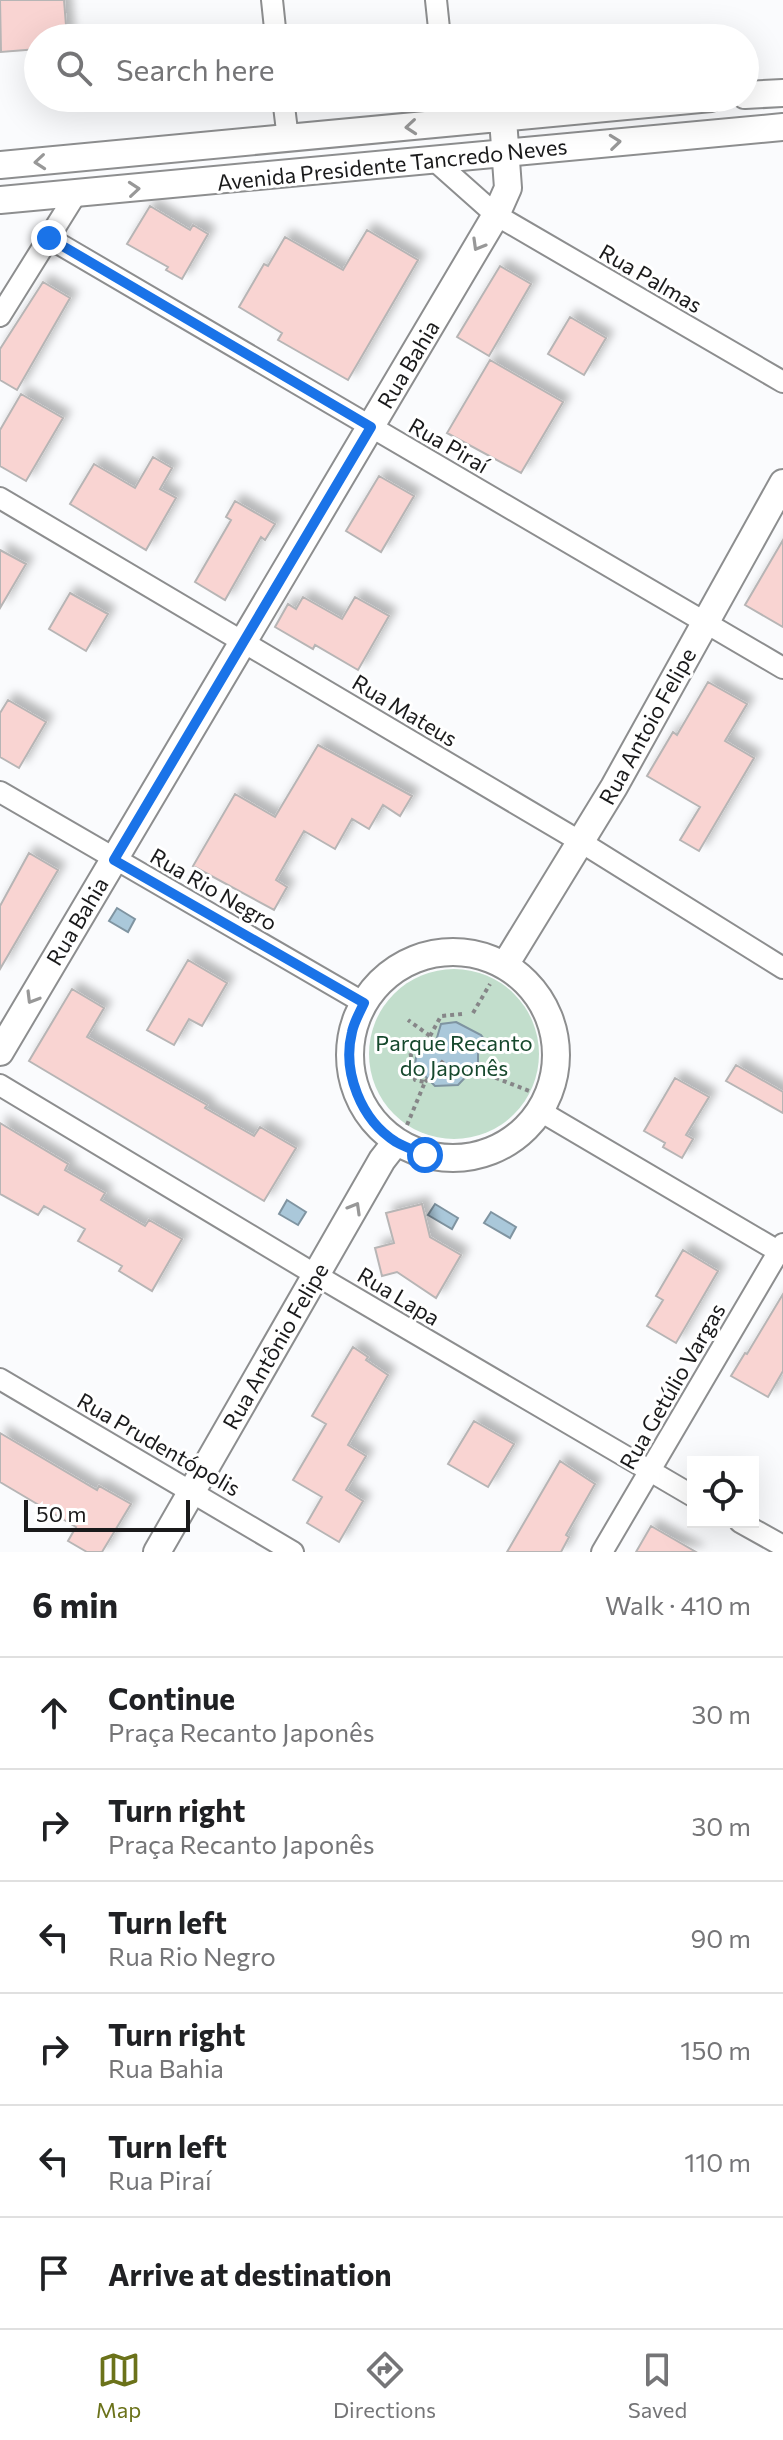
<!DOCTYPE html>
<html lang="en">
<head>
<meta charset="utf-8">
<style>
  body { margin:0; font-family:Commissioner,sans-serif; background:#f2f2f2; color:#202124 }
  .controls { position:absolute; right:24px; bottom:24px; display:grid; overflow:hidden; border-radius:0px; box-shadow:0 8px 32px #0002 }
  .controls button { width:72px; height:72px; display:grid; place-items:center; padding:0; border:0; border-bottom:2px solid #e0e0e0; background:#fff; color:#202124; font:40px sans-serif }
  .scale { position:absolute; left:24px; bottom:20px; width:166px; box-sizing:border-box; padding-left:8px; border:4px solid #1a1a1b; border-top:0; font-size:22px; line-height:28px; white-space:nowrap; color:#1a1a1b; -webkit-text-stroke:6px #fff; paint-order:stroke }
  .stop { position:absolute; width:24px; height:24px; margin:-18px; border:6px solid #1a73e8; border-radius:50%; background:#fff }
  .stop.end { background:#1a73e8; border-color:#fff; box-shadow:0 2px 8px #0008 }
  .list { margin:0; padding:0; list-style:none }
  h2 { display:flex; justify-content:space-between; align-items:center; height:104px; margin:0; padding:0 32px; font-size:34px }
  h2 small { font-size:26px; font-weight:400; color:#757577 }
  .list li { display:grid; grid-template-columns:52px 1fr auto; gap:24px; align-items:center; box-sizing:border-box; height:112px; padding:0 32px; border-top:2px solid #e0e0e0 }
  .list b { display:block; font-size:30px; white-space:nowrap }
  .list p { margin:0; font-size:26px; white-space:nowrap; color:#757577 }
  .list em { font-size:26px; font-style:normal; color:#757577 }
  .icon { flex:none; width:44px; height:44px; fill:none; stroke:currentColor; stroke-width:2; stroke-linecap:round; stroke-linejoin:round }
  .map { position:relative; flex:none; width:783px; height:1552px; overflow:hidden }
  .search { position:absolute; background:#fff; box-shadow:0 8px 32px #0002; left:24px; right:24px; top:24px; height:88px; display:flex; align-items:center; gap:20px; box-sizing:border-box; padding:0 28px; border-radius:44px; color:#757577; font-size:30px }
  .sheet { height:776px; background:#fff }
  nav { display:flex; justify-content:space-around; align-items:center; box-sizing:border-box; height:112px; border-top:2px solid #e0e0e0; background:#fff; font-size:22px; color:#757577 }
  nav a { display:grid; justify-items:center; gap:4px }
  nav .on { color:#6b721a }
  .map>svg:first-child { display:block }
  .green { fill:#c2decc }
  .water { fill:#aac8da; stroke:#7f94a1; stroke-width:2 }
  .building { fill:#f9d4d2; stroke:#b7b5b5; stroke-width:2; filter:url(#shadow) }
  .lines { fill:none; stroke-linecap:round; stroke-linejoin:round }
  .street-casing { stroke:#8d8e8f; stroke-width:24 }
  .secondary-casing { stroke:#8d8e8f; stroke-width:30 }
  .path { stroke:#868688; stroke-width:4; stroke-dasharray:4 4; stroke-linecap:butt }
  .street { stroke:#fff; stroke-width:20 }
  .secondary { stroke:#fff; stroke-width:26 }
  .oneway { stroke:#989898 }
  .route { stroke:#1a73e8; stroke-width:10 }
  .labels { text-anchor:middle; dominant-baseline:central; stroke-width:6; stroke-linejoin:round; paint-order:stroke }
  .street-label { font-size:22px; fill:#1a1a1b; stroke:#fff }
  .park-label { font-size:22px; fill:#16482d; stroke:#fff }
</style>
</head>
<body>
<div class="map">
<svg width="783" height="1552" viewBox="0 0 783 1552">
  <defs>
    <filter id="shadow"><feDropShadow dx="7" dy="-7" stdDeviation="4" flood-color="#0004"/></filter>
  </defs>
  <rect width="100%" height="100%" fill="#fafbfd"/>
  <path class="green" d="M369 1054a85 85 0 1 1 170 0a85 85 0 1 1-170 0Z"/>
  <path class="water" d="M117,908L135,919L128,932L109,921Z
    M456,1022L481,1035L490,1047L478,1053V1064L458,1085L435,1086L415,1066L417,1049L436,1041L441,1024Z
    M287,1200L306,1212L298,1225L279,1214Z
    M435,1204L458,1218L452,1229L428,1215Z
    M491,1212L516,1227L510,1238L484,1223Z"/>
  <path class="building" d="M0,0H64L67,38H38V49L1,52Z
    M150,206L190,230L193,225L208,234L182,279L166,270L168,267L127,244Z
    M367,230L418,260L348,380L278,340L282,333L239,307L264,264L268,266L285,237L343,270Z
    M500,266L531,284L489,356L457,337Z
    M43,282L70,298L17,390L0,380V349Z
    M570,317L606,338L584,375L548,354Z
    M490,360L563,402L521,473L447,433Z
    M21,394L63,418L26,481L0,466V430Z
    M153,457L172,468L160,489L176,498L146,550L70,504L94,464L135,488Z
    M379,476L414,496L381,552L346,531Z
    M235,501L275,524L265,540L261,537L225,600L195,582L231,520L226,517Z
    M783,540V627L745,605Z
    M0,550L26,564L0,608Z
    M70,593L108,614L86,651L49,629Z
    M303,597L342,619L355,597L389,616L358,670L315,645L313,649L275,627L288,604L296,609Z
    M708,682L747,704L725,741L754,758L699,851L680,840L700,807L647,776L673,732L677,735Z
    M8,700L46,722L19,768L0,757V713Z
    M318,745L412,796L400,816L383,805L369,829L352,819L335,849L304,831L276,880L287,887L274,910L193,866L235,794L275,817Z
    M29,853L58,870L0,969V906Z
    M188,960L227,983L202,1026L189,1019L174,1045L147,1030Z
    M72,989L104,1008L87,1037L207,1105L205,1108L254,1136L260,1127L296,1148L264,1201L29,1061Z
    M736,1065L783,1092V1113L726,1081Z
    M675,1078L709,1097L686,1135L693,1139L682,1158L663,1147L665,1143L644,1131Z
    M0,1123L68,1164L65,1170L105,1193L101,1200L145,1226L149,1220L182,1239L152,1291L119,1271L122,1266L78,1241L85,1229L44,1206L38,1215L0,1194Z
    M422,1204L430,1237L461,1255L436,1298L397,1272L382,1276L375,1248L394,1243L386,1213Z
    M683,1250L718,1271L676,1343L647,1326L663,1300L656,1296Z
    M783,1294V1371L768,1397L731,1376L745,1353L747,1354Z
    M353,1347L368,1357L366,1360L388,1375L348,1445L366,1456L346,1490L363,1501L339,1542L307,1523L322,1497L293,1480L326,1424L312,1416Z
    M474,1421L514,1444L488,1487L448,1464Z
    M0,1433L97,1490L99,1486L131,1504L102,1552H87L68,1541L76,1527L0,1482Z
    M560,1461L595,1484L566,1535L569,1537L561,1552H507Z
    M651,1526L696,1552H636Z"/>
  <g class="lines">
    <g class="street-casing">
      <path id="street" d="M272,0L276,38
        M436,0L440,38
        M283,98L288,139
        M447,98L450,124
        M433,159L496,215L783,382
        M49,238L783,668
        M0,316L76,194
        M0,498L581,842L783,968
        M0,792L364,1003
        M0,1085L316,1275L693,1496
        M540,1111L783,1254
        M0,1379L293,1552
        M740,1522L783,1546
        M602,1552L783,1244"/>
    </g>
    <g class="secondary-casing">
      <path id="secondary" d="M745,95L783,93
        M0,165L711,98
        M0,200L783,127
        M350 1055a103 103 0 1 1 206 0a103 103 0 1 1-206 0Z
        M505,965L614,787L783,483
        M0,1052L496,215L508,188L503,119
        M157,1552L382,1160L396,1142"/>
    </g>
    <path class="path" d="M473,1013L490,984
      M430,1036L441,1016L462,1014
      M473,1069L532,1092
      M425,1082L444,1060
      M407,1125L425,1082L415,1080L410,1050L430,1036L408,1020"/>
    <use href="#street" class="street"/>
    <use href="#secondary" class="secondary"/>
  </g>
  <defs><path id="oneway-chevron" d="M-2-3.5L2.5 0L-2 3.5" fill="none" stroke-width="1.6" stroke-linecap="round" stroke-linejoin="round" transform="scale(2)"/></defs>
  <g class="oneway">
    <use href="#oneway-chevron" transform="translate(411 127) rotate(175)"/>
    <use href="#oneway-chevron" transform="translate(615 142) rotate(-6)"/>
    <use href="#oneway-chevron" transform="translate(40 162) rotate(175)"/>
    <use href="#oneway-chevron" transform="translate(134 189) rotate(-5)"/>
    <use href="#oneway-chevron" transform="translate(478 245) rotate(120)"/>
    <use href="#oneway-chevron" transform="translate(32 998) rotate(121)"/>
    <use href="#oneway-chevron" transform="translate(355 1208) rotate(-60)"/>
  </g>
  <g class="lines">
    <path class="route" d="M49,238L371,427L114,860L364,1003C360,1012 354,1022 352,1032C342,1072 361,1120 396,1142C405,1147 416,1151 425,1155"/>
  </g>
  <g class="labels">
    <g class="street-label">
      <text transform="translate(392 164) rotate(-6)">Avenida Presidente Tancredo Neves</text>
      <text transform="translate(651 278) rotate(30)">Rua Palmas</text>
      <text transform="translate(408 364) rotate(-59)">Rua Bahia</text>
      <text transform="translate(449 445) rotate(30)">Rua Piraí</text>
      <text transform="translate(405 710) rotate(31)">Rua Mateus</text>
      <text transform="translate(647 726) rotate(-61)">Rua Antoio Felipe</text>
      <text transform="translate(214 889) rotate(30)">Rua Rio Negro</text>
      <text transform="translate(77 921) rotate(-59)">Rua Bahia</text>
      <text transform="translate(399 1296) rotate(31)">Rua Lapa</text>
      <text transform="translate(275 1346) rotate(-60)">Rua Antônio Felipe</text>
      <text transform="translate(672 1386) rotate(-60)">Rua Getúlio Vargas</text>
      <text transform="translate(159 1444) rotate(30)">Rua Prudentópolis</text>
    </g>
    <g class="park-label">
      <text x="454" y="1042">Parque Recanto<tspan x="454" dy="25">do Japonês</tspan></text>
    </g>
  </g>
</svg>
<div class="controls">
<button><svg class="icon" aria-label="locate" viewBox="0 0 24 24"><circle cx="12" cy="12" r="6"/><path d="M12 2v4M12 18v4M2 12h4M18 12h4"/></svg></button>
</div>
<div class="scale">50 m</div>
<div class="stop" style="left:425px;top:1155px"></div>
<div class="stop end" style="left:49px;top:238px"></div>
<div class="search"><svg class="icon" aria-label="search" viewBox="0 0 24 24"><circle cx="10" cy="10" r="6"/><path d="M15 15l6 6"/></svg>Search here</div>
</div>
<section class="sheet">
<h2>6 min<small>Walk · 410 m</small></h2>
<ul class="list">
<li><svg class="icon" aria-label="ahead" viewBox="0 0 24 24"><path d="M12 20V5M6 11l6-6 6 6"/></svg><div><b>Continue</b><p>Praça Recanto Japonês</p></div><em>30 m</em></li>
<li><svg class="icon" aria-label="right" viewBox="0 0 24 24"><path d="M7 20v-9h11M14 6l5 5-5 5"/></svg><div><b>Turn right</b><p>Praça Recanto Japonês</p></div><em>30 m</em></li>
<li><svg class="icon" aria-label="left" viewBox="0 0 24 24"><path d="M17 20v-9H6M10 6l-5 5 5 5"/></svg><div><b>Turn left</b><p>Rua Rio Negro</p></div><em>90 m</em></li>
<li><svg class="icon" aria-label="right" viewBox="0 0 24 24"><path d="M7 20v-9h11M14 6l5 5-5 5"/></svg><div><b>Turn right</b><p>Rua Bahia</p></div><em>150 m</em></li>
<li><svg class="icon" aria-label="left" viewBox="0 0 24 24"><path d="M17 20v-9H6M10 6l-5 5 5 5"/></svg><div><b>Turn left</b><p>Rua Piraí</p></div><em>110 m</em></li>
<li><svg class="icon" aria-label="arrive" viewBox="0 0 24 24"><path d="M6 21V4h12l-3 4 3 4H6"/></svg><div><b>Arrive at destination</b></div></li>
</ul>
</section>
<nav>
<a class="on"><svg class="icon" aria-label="map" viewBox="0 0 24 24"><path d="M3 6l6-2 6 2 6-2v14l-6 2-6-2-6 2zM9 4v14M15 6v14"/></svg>Map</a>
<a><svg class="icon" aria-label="directions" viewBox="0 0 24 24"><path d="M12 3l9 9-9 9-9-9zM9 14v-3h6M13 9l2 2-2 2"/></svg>Directions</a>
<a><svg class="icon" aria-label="saved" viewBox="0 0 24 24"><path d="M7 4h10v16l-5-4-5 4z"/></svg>Saved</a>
</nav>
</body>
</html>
